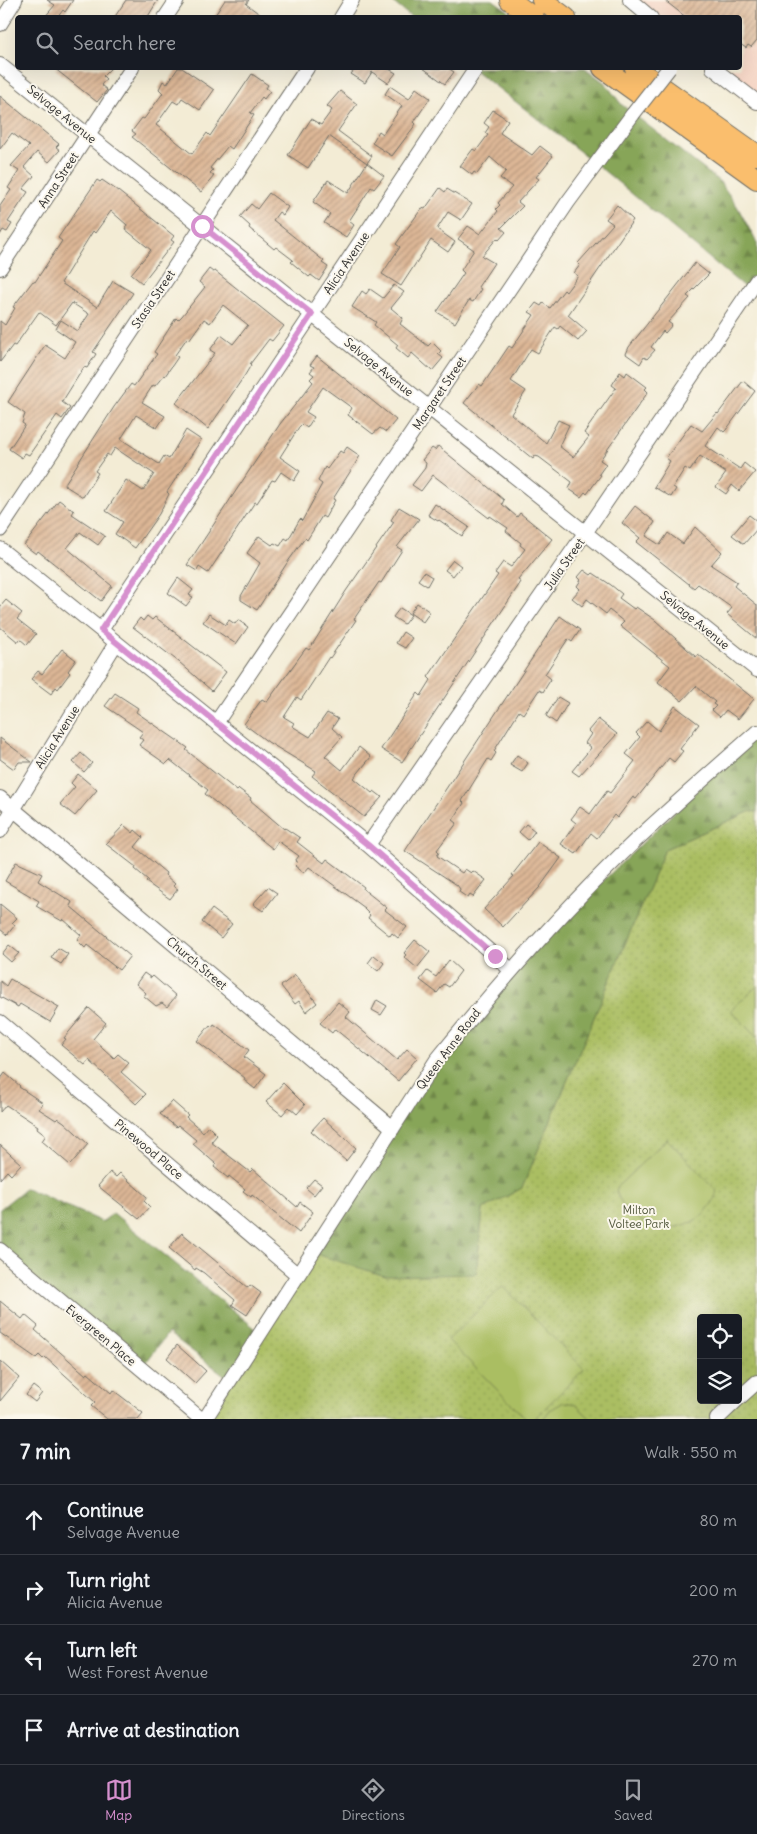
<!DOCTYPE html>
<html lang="en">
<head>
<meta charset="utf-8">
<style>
  body { margin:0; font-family:Delius,sans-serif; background:#242831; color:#f1f3f6 }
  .controls { position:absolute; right:15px; bottom:15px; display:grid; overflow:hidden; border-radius:5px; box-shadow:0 5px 20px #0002 }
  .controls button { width:45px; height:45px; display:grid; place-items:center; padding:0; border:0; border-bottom:1px solid #363941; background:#171b24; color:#f1f3f6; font:25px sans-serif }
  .stop { position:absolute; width:15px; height:15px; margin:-11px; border:4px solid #d690ce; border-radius:50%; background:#fff }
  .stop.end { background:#d690ce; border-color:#fff; box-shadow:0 1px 5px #0008 }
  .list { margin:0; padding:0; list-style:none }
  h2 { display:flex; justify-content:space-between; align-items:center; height:65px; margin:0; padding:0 20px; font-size:21px }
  h2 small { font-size:16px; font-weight:400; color:#9ea1a6 }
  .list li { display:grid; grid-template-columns:32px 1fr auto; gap:15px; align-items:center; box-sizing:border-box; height:70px; padding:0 20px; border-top:1px solid #363941 }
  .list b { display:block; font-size:19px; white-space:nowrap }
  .list p { margin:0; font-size:16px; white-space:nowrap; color:#9ea1a6 }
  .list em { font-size:16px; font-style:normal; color:#9ea1a6 }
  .icon { flex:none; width:28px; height:28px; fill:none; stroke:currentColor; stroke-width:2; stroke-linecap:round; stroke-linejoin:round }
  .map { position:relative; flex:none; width:757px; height:1419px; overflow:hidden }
  .search { position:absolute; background:#171b24; box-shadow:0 5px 20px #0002; left:15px; right:15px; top:15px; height:55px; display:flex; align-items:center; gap:12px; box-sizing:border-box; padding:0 18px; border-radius:5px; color:#9ea1a6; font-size:19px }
  .sheet { height:345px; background:#171b24 }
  nav { display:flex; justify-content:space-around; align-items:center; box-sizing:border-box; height:70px; border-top:1px solid #363941; background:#171b24; font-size:14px; color:#9ea1a6 }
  nav a { display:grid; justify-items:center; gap:2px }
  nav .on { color:#d690ce }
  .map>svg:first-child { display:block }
  .built { fill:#f5d3c2 }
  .grass { fill:url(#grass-dots); stroke:#6a7446; fill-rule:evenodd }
  .forest { fill:url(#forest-firs); stroke:#596842 }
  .pitch { fill:#aabe62; stroke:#6a7446 }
  .building { fill:url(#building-hatch) }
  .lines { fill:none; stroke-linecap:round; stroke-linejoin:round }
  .minor-casing { stroke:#716f66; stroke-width:16 }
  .highway-casing { stroke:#716f66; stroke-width:22 }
  .minor { stroke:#fff; stroke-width:14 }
  .highway { stroke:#fabe6d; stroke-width:20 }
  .minor-bridge-casing { stroke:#716f66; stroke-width:16; stroke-linecap:butt }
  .minor-bridge { stroke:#fff; stroke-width:14 }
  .route { stroke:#d690ce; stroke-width:6 }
  .labels { text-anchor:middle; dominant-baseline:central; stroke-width:4; stroke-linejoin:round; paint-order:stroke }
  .street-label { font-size:12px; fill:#2b2b2b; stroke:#fbf7ec }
  .park-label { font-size:12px; fill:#51573c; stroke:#fbf7ec }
</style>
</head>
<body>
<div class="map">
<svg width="757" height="1419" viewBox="0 0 757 1419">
  <defs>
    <pattern id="grass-dots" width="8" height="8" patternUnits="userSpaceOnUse" patternTransform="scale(1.25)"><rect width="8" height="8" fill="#aabe62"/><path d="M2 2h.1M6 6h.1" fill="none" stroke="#92a355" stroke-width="1.8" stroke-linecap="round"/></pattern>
    <pattern id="forest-firs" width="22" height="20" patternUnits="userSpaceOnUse" patternTransform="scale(1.25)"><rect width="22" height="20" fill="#87a558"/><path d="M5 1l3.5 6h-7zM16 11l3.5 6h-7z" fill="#6f8749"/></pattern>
    <pattern id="building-hatch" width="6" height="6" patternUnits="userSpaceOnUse" patternTransform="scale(1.25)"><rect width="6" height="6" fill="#ddb796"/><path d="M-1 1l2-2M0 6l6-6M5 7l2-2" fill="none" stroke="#b3957b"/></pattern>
  </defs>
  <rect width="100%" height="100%" fill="#fbf7ec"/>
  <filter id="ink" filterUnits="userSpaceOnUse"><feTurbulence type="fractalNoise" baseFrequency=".02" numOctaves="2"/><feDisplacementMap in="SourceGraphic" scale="10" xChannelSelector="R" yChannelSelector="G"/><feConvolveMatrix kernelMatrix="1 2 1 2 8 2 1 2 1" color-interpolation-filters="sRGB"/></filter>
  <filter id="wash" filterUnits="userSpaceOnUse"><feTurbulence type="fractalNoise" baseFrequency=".0096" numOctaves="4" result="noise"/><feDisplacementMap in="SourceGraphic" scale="20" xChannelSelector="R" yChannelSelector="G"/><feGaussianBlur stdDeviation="1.12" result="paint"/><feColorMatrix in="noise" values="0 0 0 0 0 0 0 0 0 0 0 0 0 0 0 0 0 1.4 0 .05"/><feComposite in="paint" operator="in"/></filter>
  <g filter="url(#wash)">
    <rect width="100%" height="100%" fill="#f3ecd5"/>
    <path class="built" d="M630,0H757V102L713,68H740V18L651,17Z"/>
    <path class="grass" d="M751,811L757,812V1419H205L313,1253L476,1273L483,1209L522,1188L665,849ZM701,1318H738V1400H701Z"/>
    <path class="forest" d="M390,0H493L517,17H411Z
      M472,68H585L605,83L622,105L720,182L737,206L757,243V280L749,291L596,164Z
      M757,732V812L751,811L665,849L522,1188L483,1209L476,1274L385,1276L313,1253L436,1061L511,970Z
      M26,1188L102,1222L113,1213L261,1333L231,1380L168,1333L141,1369L0,1250V1209Z"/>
    <path class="pitch" d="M757,986V1038L731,1010Z
      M667,1139L717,1191C704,1239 633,1240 616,1191L618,1186Z
      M503,1286L584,1369L534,1419H526L448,1340Z
      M564,1402L575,1404L591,1419H543L550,1410Z"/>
    <g id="blocks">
      <path class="building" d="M47,0H73L65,12L63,10L57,18H44L55,5Z
        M126,0H158L147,18H114Z
        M225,0H249L246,4L265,18H213Z
        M664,0H757V40L751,47L748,45L746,48L740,44V18H687Z
        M54,68H111L103,76L106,79L101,85L107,90L97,102Z
        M178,68H182L214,90L200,110L182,98L178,104L173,101L156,125L192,154L207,133L210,136L252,74L268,85L266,88L270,91L264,99L262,97L250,113L254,115L232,149L228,146L210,168L213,170L210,173L214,176L201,192L132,137L136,134L132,131L142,118L144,119L163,93L159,89L163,81L167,84Z
        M356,68H387L396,73L388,83L372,72L365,83L351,74Z
        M423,68H448L454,72L445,84Z
        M390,86L409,99L416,88L430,98L414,122L416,124L392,156L372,143L379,131L383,134L402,106L385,94Z
        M340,91L357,104L338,131L372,156L367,163L384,176L374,189L371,187L349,221L354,225L346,237L324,223L330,214L313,202L328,180L348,193L367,163L329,136L308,168L288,155L311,119L321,125L332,110L327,106Z
        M0,96L59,144L56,147L60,150L49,162L37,152L24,167L34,176L23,189L28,192L8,222L12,224L7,232L3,230L0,235V206L11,190L8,188L19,171L11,166L29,146L12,133L0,149Z
        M493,110L508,120L500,133L532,155L540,146L553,156L536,177L539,179L518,202L523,206L501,228L506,232L499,240L497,238L482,256L494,263L478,287L481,289L473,302L469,300L455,323L437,312L464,273L461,270L474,250L458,239L468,226L480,234L498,211L496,209L500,205L498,203L512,187L500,178L506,171L490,157L477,174L474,172L472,175L460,166L473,149L476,151L488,135L485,133L489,127L484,123Z
        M97,180L100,182L102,180L118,191L174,236L171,240L174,242L142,283L131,274L151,250L125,229L127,225L111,211L95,233L93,231L61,283L97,307L113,281L133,293L93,352L96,354L87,368L84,367L62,402L70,408L62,419L57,415L29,455L25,453L22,458L9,449L25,425L22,423L25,414L8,402L45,345L65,358L75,342L56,329L61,320L78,331L89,314L72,303L56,325L39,312L15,346L13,345L0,362V321L5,325L15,308L13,307L33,281L35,282L62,241L58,238Z
        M440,188L445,192L447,189L472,204L461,220L448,212L437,229L455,242L448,252L431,240L401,286L382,274L400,247L396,244L422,208L425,209Z
        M269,193L288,207L283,215L279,212L273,220L324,261L322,263L328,267L319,281L311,275L309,277L291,262L293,260L276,247L274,249L249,228L250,226L240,217L251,204L257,209Z
        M617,205L633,220L568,315L587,331L578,341L560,326L558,329L555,327L538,353L531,349L511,381L526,391L511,414L546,443L558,420L569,425L559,446L573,457L589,437L584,433L616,388L612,385L620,372L625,376L627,372L647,387L645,389L648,392L600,460L606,464L599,474L601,475L587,494L585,492L581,497L569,489L572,482L539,457L535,456L533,459L464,403L479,384L482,386L509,346L512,348L534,315L529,312L536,303L541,306L543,303L550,308L564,290L566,292L578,276L574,273L580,265L578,263L613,224L606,219Z
        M695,263L709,274L687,296L690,298L668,322L672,325L665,333L663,331L651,347L655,350L647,359L644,357L640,364L626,354L629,347Z
        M209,269L213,272L215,271L284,326L272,341L269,339L250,364L251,365L245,375L208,429L176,403L215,353L210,350L221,335L233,344L248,325L223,305L210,323L204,319L189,340L187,338L175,355L178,357L165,376L164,375L155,386L153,385L142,402L165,416L157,428L136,415L121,439L159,464L164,456L169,459L186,430L201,440L167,492L169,494L159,514L135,548L115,534L123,522L106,511L126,480L143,491L154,474L115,448L110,456L107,454L95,471L98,473L83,497L64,485L114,407L131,384L134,386L157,354L154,352L176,318L178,320L182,316L205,287L199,282Z
        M394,285L404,292L391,308L403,318L400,324L428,346L432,342L441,351L438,354L443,358L432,371L412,353L408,358L396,348L398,345L374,325L376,322L352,307L362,291L366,294L370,289L383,298Z
        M317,356L396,420L386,432L380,428L373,434L348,415L352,408L323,387L306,412L314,417L307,428L302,424L299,427L280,457L300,471L294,481L281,472L275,481L272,480L257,503L255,502L208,573L199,567L197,571L187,565L280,424L313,382L310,379L314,375L310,372L314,367L310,365Z
        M743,381L755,391L726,430L724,432L718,427L705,446L740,469L744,463L755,472L739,491L732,485L726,494L716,487L726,473L700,456L690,471L685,468L673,487L676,489L671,497L654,487L670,461L666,458L691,424L702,431L717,413L718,414Z
        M438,446L504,500L502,504L517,517L520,513L552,539L518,580L521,582L402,762L381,749L418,693L421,696L431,680L428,677L498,575L495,573L503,562L511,567L525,549L520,545L521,543L506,531L508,528L490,516L489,518L433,475L421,491L412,485L425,468L426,463L422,460L432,448L435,450Z
        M347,447L360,456L333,499L335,500L325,518L322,516L307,540L305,538L287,563L257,610L241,600V596L260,563L247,553L259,536L272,545L274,543L280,546L285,538L288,540L300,519L302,521L322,484L318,481L325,467L327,469L340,451L343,453Z
        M59,500L74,511L72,514L105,536L98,545L80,532L67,548L112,586L101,601L38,551L36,554L24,545Z
        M435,504L469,527L462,536L439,520L438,521L428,515Z
        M635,506L655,522L646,536L660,545L668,533L683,544L695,527L722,552L711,565L737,582L734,586L757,605V639L727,614L732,608L698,584L694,588L636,542L640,538L622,523Z
        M399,507L419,519L397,547L402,550L381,583L379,582L354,619L356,620L330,658L329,657L301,700L297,697L284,717L294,723L292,726L310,737L327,713L338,719L332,728L342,737L325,756L342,770L359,747L371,757L354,778L372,793L374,791L382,797L364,817L312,776L316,771L268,742L244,724L262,699L267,702L306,648L309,650L346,591L394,522L391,520Z
        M749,515L757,521V529L744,544L732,535Z
        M453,560L461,566L453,576L445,570Z
        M584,570L591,575L593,573L611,585L622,594L619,598L634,609L636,607L655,620L696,657L698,654L754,699L738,719L726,710L720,717L712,710L716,706L713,704L715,702L696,686L682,701L658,682L670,666L620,626L624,622L609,610L606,614L587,599L582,606L572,598L580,589L577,586L581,580L578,577Z
        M424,572L432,577L427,586L418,580Z
        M178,578L193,590L189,595L193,597L186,606L168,593Z
        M6,600L22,613L17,619L36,634L27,645L20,639L18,642L0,627V607Z
        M417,603L430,612L423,622L410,613Z
        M400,608L411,615L404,624L393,617Z
        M209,614L226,625L229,620L235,624L238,620L248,627L236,644L203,622Z
        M147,616L152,620L155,617L226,672L212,691L179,662L133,627L140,618L143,621Z
        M560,616L580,630L572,642L568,639L545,674L551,679L543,692L539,690L523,714L519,711L494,751L496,753L491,761L488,759L462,801L464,803L453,820L457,823L437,850L439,852L437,856L462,873L465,869L471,873L473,871L486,880L473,897L470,895L468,898L459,892L460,889L457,885L405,851Z
        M403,632L412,638L405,648L396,643Z
        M62,649L76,660L68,671L70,673L58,689L56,687L51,694L31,679L38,671L42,674Z
        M115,693L138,708L136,712L188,748L186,750L237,791L239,789L251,798L250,800L284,829L285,828L300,838L297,842L324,863L327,859L364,887L363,889L387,908L385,910L407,927L398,938L392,933L390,936L368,918L370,915L364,909L365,908L309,867L304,873L295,866L298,863L295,861L299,856L278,841L273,849L205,794L208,790L170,760L166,764L139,745L143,740L139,737L143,732L105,706Z
        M558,697L568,703L556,723L546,716Z
        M675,706L699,724L680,749L683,751L674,762L669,758L636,799L633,797L617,818L614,815L597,838L591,833L576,854L561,844L576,823L571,819L580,807L590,814L607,791L610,793L635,761L626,754L640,737L636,733L647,721L659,731Z
        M598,719L617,734L579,776L572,771L591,748L585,743L591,734L588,731Z
        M0,738L32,762H19L14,769L0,759Z
        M81,753L92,763L84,772L73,762Z
        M517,755L528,763L522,772L510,765Z
        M78,774L97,790L75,816L60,804L75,787L71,783Z
        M526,824L535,831L528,840L519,832Z
        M124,825L133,833L135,830L143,837L135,847L166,873L165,875L175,884L173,886L178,889L170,899L146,882L148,880L135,869L136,867L106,844Z
        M538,842L561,858L540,887L503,927L484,909L514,876L512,875Z
        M16,862L42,874L38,881L72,902L70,906L130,956L119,970L87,945L85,948L77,940L81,935L63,919L62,921L36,906L39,901L5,881Z
        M268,887L277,893L263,911L253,904Z
        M0,904L17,918L12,923L15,925L7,935L0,929Z
        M212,909L232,924L221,938L202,922Z
        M415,940L430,952L417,968L404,957L406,955L404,953Z
        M9,945L19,953L11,962L2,954Z
        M58,948L68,954L61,964L51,958Z
        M374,955L384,963L378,971L368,963Z
        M449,960L461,971L449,987L444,984L437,993L420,980L427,971L436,977Z
        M144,973L151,978L153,976L176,996L167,1007L162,1003L156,1006L144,996L146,993L136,984Z
        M295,975L317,1003L306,1012L299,1001L295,1004L281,986Z
        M10,979L59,1007L50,1022L20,1004L18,1007L0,997V981L6,986Z
        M377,1000L387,1006L381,1015L372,1010Z
        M338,1002L350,1012L346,1017L397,1060L407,1049L417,1058L398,1081L335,1029L332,1033L320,1023Z
        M89,1008L106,1023L93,1039L114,1058L118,1054L129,1063L121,1072L146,1094L136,1104L89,1060L85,1065L61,1045L66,1039L64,1038Z
        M214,1024L249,1050L244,1057L266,1074L255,1089L244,1080L245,1078L197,1041L210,1025L212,1027Z
        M5,1073L20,1086L19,1087L43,1103L39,1109L56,1120L58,1118L64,1122L88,1144L70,1165L42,1141L46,1135L37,1128L38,1126L6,1105L0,1112V1080Z
        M283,1083L305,1105L297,1114L289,1107L282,1115L266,1102Z
        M172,1101L188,1115L186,1117L203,1132L208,1126L217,1135L211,1142L250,1172L253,1169L297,1207L300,1202L313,1212L299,1233L252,1195L251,1197L243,1191L245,1189L229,1176L228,1178L214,1167L216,1164L193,1144L196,1140L178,1125L176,1127L160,1114Z
        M323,1118L356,1148L346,1161L311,1131Z
        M0,1145L21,1164L11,1175L7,1171L0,1179Z
        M110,1172L116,1177L120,1173L147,1197L144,1201L150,1207L139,1219L98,1186Z
        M314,1179L322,1185L314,1195L306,1188Z
        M182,1233L248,1288L250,1285L261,1293L247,1315L232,1305L235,1300L204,1273L196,1268L195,1270L169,1248Z
        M0,1301L22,1319L25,1315L38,1326L35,1330L86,1375L88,1373L111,1393L113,1390L143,1413L138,1419H107L91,1406L95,1402L45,1357L43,1359L39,1355L36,1358L0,1333Z
        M177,1345L206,1371L195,1383L167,1358Z
        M0,1361L19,1378L0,1401Z
        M33,1386L42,1393L35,1402L26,1395Z"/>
    </g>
  </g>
  <g filter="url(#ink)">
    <use href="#blocks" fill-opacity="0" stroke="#716f66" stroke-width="1"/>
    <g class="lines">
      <g class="minor-casing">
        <path id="minor" d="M630,0L651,18
          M165,18L177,0
          M341,18L352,0
          M0,24L15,0
          M0,65L757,670
          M713,68L757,102
          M0,268L132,68
          M0,530L307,68
          M0,549L368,845L511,970
          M101,630L475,70
          M216,723L568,202L633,114
          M0,798L393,1128
          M0,831L116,643
          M368,845L585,533L757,280
          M0,1022L298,1275
          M0,1250L201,1419
          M738,1399L757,1382
          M205,1419L436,1061C498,984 564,909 635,841C675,804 716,768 757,732
          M717,1419L737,1400"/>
      </g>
      <g class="highway-casing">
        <path id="highway" d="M510,0L534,18
          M542,0L566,18
          M603,68L757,179
          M635,68L757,155"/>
      </g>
      <use href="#minor" class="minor"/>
      <use href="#highway" class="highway"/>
      <g class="minor-bridge-casing">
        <path id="minor-bridge" d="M633,114L669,68"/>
      </g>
      <use href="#minor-bridge" class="minor-bridge"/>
    </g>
  </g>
  <g class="lines" filter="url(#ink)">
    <path class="route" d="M202,226L312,314L101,630L368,845L495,956"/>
  </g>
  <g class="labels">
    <g class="street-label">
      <text transform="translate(62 114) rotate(39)">Selvage Avenue</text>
      <text transform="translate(58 180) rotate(-57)">Anna Street</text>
      <text transform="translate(346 263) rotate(-56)">Alicia Avenue</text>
      <text transform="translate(153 299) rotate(-56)">Stasia Street</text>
      <text transform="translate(379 367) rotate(39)">Selvage Avenue</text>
      <text transform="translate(439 393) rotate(-56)">Margaret Street</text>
      <text transform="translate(564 564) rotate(-55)">Julia Street</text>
      <text transform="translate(695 620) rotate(39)">Selvage Avenue</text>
      <text transform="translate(57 737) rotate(-58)">Alicia Avenue</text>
      <text transform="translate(197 963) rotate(40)">Church Street</text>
      <text transform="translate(448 1049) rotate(-53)">Queen Anne Road</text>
      <text transform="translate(149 1149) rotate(40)">Pinewood Place</text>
      <text transform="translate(101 1335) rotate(40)">Evergreen Place</text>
    </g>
    <g class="park-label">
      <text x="639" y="1209">Milton<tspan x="639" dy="14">Voltee Park</tspan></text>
    </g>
  </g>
</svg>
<div class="controls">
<button><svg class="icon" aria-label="locate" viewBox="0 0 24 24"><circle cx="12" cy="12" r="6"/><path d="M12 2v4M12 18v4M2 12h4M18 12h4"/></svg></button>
<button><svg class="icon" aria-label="layers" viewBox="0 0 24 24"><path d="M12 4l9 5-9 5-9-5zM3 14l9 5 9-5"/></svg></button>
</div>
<div class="stop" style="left:202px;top:226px"></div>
<div class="stop end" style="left:495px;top:956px"></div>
<div class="search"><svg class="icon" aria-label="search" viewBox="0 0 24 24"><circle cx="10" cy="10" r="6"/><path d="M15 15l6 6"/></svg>Search here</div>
</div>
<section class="sheet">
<h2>7 min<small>Walk · 550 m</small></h2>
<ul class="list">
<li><svg class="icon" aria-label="ahead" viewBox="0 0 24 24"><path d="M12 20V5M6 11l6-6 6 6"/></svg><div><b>Continue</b><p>Selvage Avenue</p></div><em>80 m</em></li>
<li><svg class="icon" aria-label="right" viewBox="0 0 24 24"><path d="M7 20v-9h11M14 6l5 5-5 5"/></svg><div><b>Turn right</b><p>Alicia Avenue</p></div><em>200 m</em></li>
<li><svg class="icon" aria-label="left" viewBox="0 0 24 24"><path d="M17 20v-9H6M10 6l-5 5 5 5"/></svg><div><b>Turn left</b><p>West Forest Avenue</p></div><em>270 m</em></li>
<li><svg class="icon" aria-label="arrive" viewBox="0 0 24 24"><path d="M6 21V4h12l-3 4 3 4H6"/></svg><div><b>Arrive at destination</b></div></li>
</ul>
</section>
<nav>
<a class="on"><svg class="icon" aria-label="map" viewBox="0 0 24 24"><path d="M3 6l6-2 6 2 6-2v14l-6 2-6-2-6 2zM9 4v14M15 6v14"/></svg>Map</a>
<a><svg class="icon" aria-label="directions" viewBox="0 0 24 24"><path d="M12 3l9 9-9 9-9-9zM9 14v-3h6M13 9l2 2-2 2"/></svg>Directions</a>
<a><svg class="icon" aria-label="saved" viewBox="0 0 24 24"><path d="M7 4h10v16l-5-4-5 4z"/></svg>Saved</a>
</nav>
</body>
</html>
